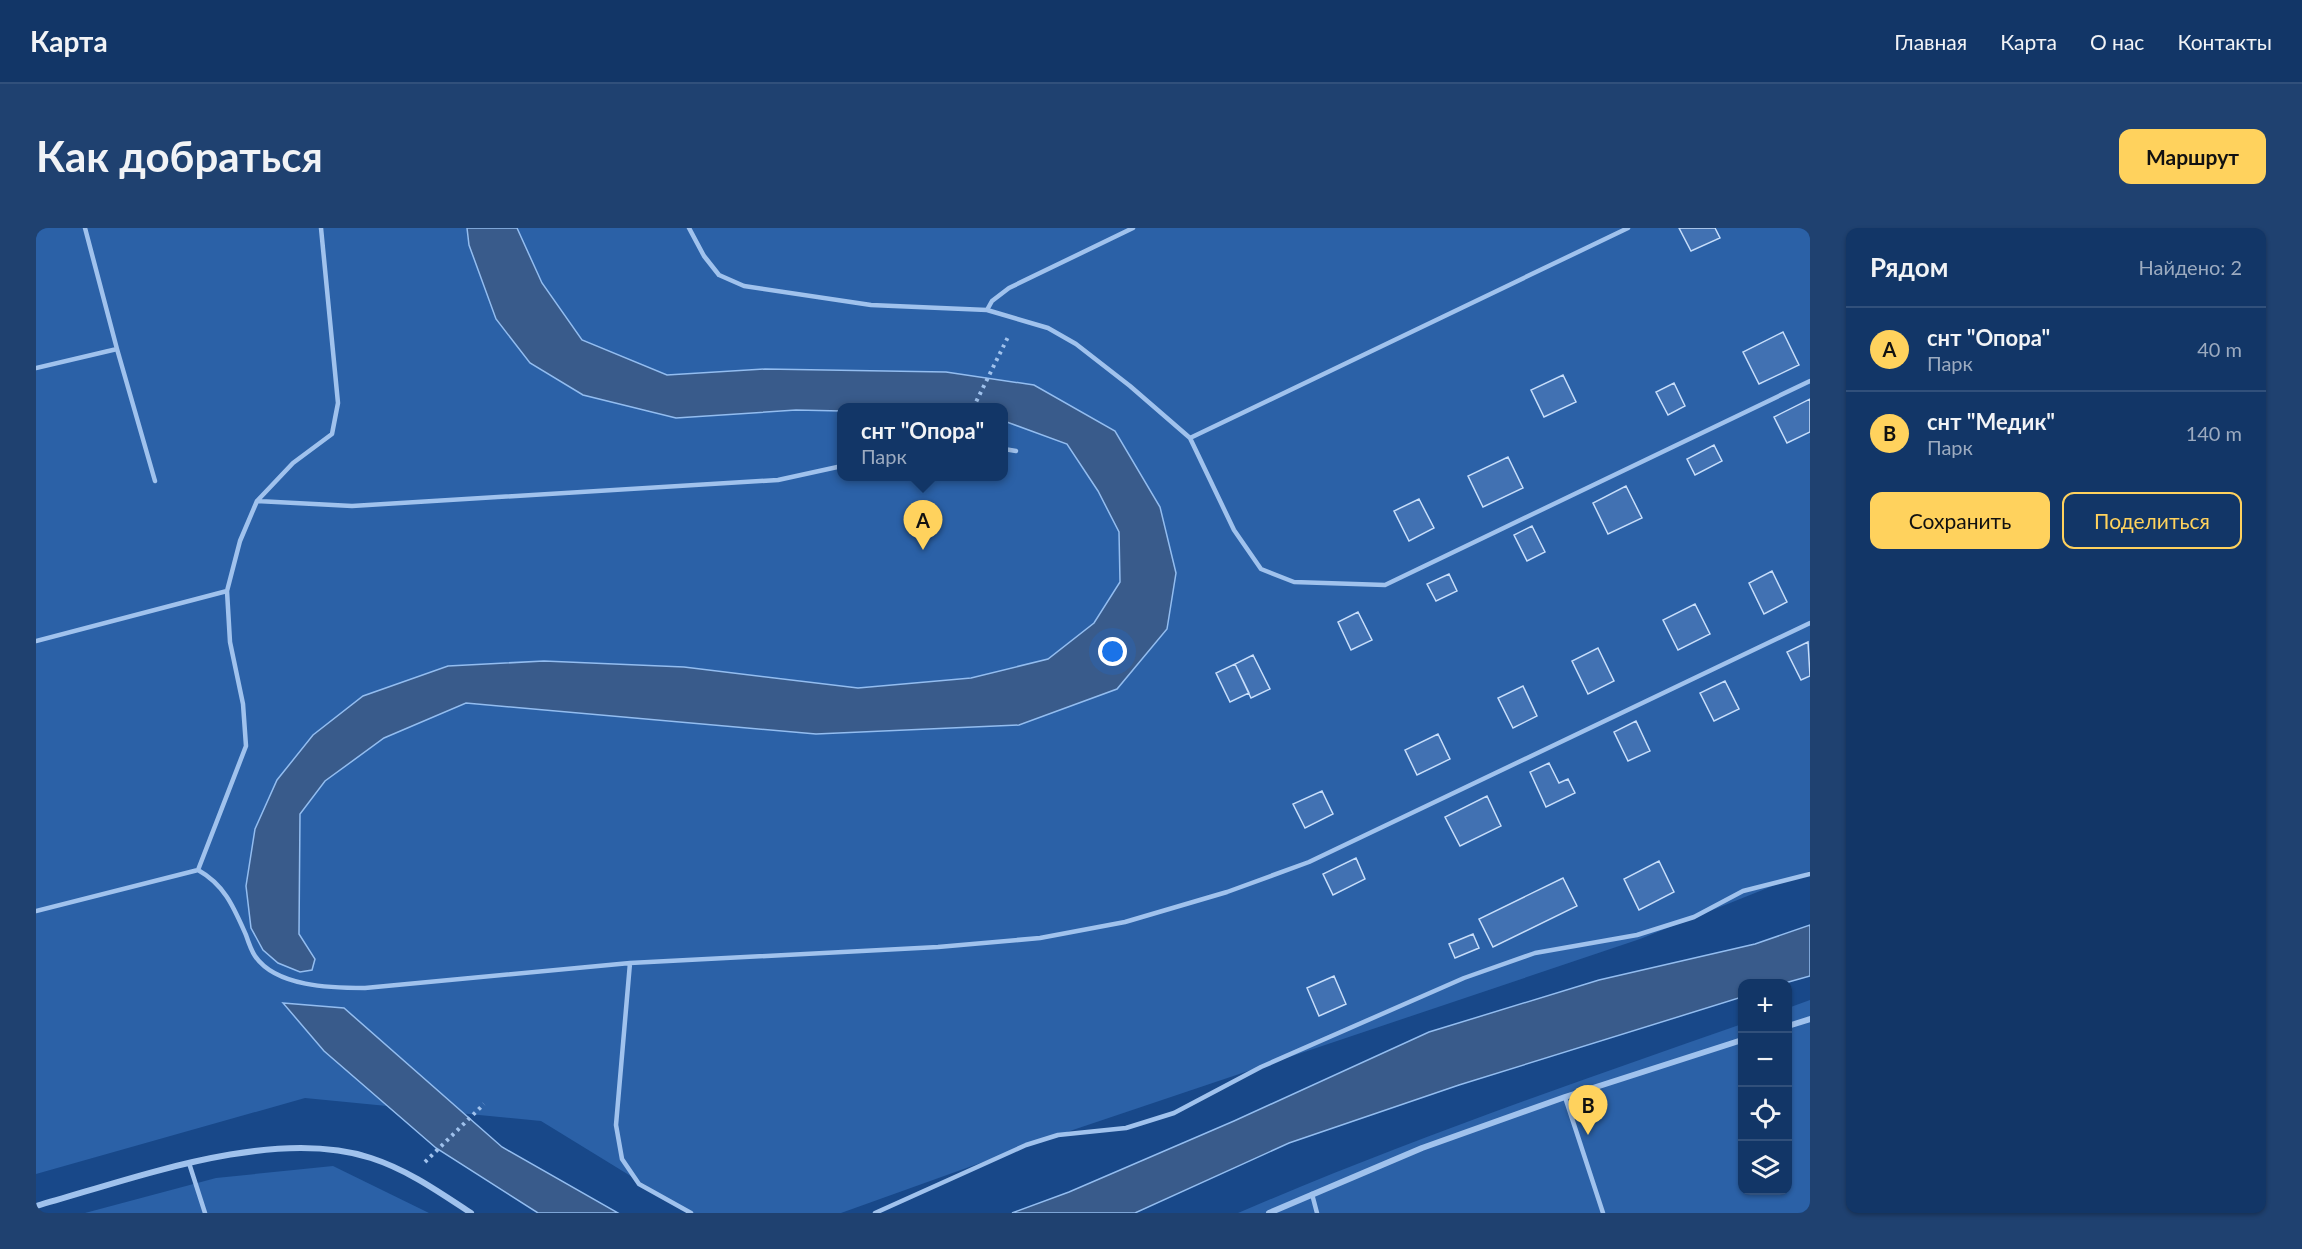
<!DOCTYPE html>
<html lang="ru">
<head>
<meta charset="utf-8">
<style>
  body { margin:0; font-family:Lato,sans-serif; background:#1f4170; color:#f1f3f6 }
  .controls { position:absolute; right:18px; bottom:18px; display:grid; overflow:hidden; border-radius:12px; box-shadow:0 2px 4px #0004 }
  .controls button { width:54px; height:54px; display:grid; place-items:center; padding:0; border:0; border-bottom:2px solid #31507b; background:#123667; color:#f1f3f6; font:30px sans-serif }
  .you { position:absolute; left:1077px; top:424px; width:21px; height:21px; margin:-15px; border:4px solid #fff; border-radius:50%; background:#1a73e8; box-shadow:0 0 0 9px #1a73e833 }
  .badge { display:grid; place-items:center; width:39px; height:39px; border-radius:50%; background:#ffd25d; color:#111; font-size:20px; font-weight:700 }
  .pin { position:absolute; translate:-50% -50px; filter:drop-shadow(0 2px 3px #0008) }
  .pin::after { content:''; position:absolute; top:32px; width:21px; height:18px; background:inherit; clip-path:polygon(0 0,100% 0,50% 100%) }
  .popup { position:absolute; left:801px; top:175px; width:171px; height:78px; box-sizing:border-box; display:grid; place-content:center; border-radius:12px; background:#123667; filter:drop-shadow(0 2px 4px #0005); font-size:20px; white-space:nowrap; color:#9cabc0 }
  .popup b { font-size:22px; color:#f1f3f6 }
  .popup::after { content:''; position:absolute; left:50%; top:100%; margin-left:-12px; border:12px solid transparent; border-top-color:#123667 }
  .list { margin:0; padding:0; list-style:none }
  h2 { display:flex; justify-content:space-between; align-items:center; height:78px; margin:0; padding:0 24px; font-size:26px }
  h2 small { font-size:20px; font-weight:400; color:#9cabc0 }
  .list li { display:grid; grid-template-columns:39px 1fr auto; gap:18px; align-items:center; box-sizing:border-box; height:84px; padding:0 24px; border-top:2px solid #31507b }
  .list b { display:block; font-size:22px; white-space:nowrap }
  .list p { margin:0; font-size:20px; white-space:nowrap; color:#9cabc0 }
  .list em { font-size:20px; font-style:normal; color:#9cabc0 }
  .actions { display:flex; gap:12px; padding:18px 24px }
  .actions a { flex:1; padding:14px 0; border:2px solid #ffd25d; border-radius:12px; text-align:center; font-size:21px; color:#ffd25d }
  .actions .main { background:#ffd25d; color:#111 }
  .icon { flex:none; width:33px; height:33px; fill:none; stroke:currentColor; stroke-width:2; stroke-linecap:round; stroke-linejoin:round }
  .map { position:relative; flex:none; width:1774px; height:985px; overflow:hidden; border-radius:12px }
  header { display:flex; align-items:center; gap:36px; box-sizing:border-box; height:84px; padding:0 30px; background:#123667; border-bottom:2px solid #31507b }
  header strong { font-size:28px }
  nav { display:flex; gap:33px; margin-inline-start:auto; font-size:21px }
  .intro { display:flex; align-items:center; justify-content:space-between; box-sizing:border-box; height:144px; padding:0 36px }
  h1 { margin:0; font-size:42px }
  .button { padding:15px 27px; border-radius:12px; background:#ffd25d; color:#111; font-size:21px; font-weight:700 }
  main { display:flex; gap:36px; padding:0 36px }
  aside { flex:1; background:#123667; border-radius:12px; box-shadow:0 2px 4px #0004 }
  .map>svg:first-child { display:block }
  .green { fill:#2b61a7; fill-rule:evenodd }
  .water { fill:#395b8b; stroke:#93bdf0; stroke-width:1.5 }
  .building { fill:#4171b2; stroke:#c6ddfa; stroke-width:1.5 }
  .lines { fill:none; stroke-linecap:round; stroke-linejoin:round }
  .path { stroke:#a0c2ed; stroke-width:4; stroke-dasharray:3 4.5; stroke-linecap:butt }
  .service { stroke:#a0c2ed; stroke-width:4.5 }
  .minor { stroke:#a0c2ed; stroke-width:6 }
</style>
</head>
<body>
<header>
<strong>Карта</strong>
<nav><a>Главная</a><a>Карта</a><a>О нас</a><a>Контакты</a></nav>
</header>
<div class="intro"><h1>Как добраться</h1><a class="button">Маршрут</a></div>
<main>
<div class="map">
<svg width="1774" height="985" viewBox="0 0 1774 985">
  <rect width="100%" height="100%" fill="#184889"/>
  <path class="green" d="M0,0H1774V643L1604,711L1022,907L805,985H655L505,893L269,870L0,946ZM806,180H968V248H806Z
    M1774,772V985H1202C1367,914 1537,855 1706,796V962H1752V780Z
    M297,938L393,985H49L180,950Z"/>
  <path class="water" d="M431,0H481L506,55L546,112L631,147L729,141L910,144L998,157L1079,203L1124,279L1140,345L1131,401L1081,461L983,497L780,506L430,475L348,510L289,553L264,586L263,706L279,731L276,742L264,744L242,735L227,722L215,700L210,658L219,601L241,552L277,507L327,468L412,438L508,433L648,439L822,460L935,450L1012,431L1058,395L1084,354L1083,304L1062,263L1031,216L968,193V180H806V183L760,182L640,190L547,167L494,135L460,91L433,17Z
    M1774,697V748L1749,755L1706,756V769L1423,857L1253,915L1099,985H976L1033,964L1198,893L1393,804L1563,752L1719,716Z
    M247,775L308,780L466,919L582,985H502L400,920L288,823Z"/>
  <path class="building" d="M1643,0H1679L1684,10L1655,23Z
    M1747,104L1763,137L1723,156L1707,124Z
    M1527,147L1540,174L1508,189L1495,162Z
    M1638,155L1649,178L1632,187L1620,164Z
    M1774,171V204L1751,215L1738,189Z
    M1678,217L1686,233L1659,247L1651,231Z
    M1472,229L1487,260L1447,279L1432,248Z
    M1590,258L1606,290L1572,306L1557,275Z
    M1383,271L1398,300L1373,313L1358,283Z
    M1496,298L1509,324L1491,333L1478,307Z
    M1736,343L1751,374L1728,386L1713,355Z
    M1413,346L1421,363L1400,373L1391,356Z
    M1659,376L1674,406L1642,422L1627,392Z
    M1322,384L1336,412L1315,422L1302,394Z
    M1772,414L1774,448L1765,452L1751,424Z
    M1562,420L1578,453L1552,466L1536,433Z
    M1217,427L1234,461L1215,470L1199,436Z
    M1199,436L1213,465L1194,474L1180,445Z
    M1689,453L1703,481L1678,493L1664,465Z
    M1487,458L1501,488L1477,500L1462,470Z
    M1600,493L1614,523L1592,533L1578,504Z
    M1402,506L1414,531L1381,547L1369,522Z
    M1513,535L1523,555L1532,551L1539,565L1510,579L1494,544Z
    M1286,563L1297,586L1269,600L1257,576Z
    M1451,568L1465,598L1424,618L1409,589Z
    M1320,630L1329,651L1297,667L1287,646Z
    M1623,633L1638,664L1603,682L1588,651Z
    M1527,650L1541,678L1457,719L1443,691Z
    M1437,706L1443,720L1419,730L1413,716Z
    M1298,748L1310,776L1283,788L1271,760Z"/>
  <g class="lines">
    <path class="path" d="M937,180L973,107
      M389,934L448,876"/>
    <path class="service" d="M49,0L81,121L119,253
      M653,0L668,28L683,47L708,58L835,77L951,82L1012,100L1040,116L1094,158L1154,210L1198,302L1225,341L1258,354L1349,357L1774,153
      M951,82L956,73L973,60L1097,0
      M0,140L81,121
      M1154,210L1592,0
      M968,221L980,223
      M221,273L316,278L742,252L806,238
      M0,413L191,363
      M162,642L210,518L207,476L194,414L191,363L204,313L221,273L257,235L296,206L302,175L285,0
      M0,683L162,642C189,657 198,680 210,707C212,713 215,722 219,728C240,759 296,760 329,760L594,735L902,719L1004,710L1089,694L1191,664L1273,634L1774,395
      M594,735L580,897L586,931L603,956L655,985
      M1529,869L1567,985
      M153,935L169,985
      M1276,966L1281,985
      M839,985L990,917L1022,907L1090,900L1138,885L1225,839L1428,750L1499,725L1601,707L1658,689L1707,663L1774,646"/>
    <path class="minor" d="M1752,798L1774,791
      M0,978C97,951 236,898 335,930C372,942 403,964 435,985
      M1233,985L1386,920L1529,869L1706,812"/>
  </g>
</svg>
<div class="controls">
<button>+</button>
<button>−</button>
<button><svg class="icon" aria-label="locate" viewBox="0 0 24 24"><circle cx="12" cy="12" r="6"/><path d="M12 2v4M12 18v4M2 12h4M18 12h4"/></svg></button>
<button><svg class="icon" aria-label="layers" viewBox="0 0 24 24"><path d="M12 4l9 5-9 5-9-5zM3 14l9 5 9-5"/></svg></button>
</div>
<div class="you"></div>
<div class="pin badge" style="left:887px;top:322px">A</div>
<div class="popup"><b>снт &quot;Опора&quot;</b>Парк</div>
<div class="pin badge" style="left:1552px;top:907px">B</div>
</div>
<aside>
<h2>Рядом<small>Найдено: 2</small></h2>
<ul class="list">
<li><span class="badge">A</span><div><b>снт &quot;Опора&quot;</b><p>Парк</p></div><em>40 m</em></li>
<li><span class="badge">B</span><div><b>снт &quot;Медик&quot;</b><p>Парк</p></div><em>140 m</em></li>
</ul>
<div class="actions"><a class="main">Сохранить</a><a>Поделиться</a></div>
</aside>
</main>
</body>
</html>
